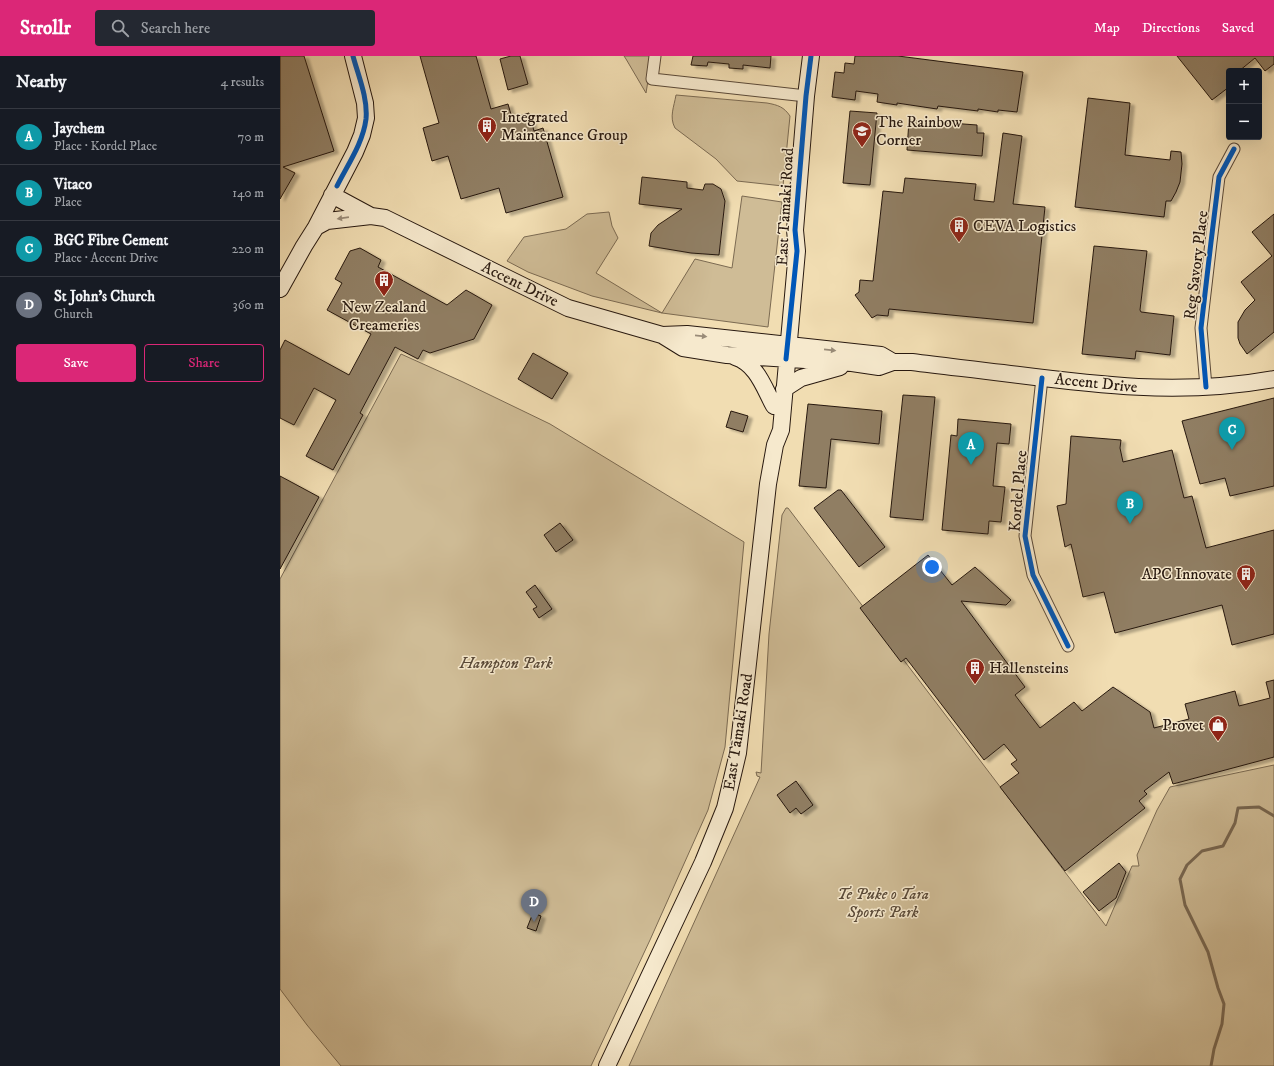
<!DOCTYPE html>
<html lang="en">
<head>
<meta charset="utf-8">
<style>
  body { margin:0; font-family:"IM FELL DW Pica",serif; background:#242831; color:#f1f3f6 }
  .controls { position:absolute; right:12px; top:12px; display:grid; overflow:hidden; border-radius:4px; box-shadow:0 4px 16px #0002 }
  .controls button { width:36px; height:36px; display:grid; place-items:center; padding:0; border:0; border-bottom:1px solid #363941; background:#171b24; color:#f1f3f6; font:20px sans-serif }
  .you { position:absolute; left:652px; top:511px; width:14px; height:14px; margin:-10px; border:3px solid #fff; border-radius:50%; background:#1a73e8; box-shadow:0 0 0 6px #1a73e833 }
  .badge { display:grid; place-items:center; width:26px; height:26px; border-radius:50%; background:#db2777; color:#fff; font-size:13px; font-weight:700 }
  .pin { position:absolute; translate:-50% -33px; filter:drop-shadow(0 1px 2px #0008) }
  .pin::after { content:''; position:absolute; top:21px; width:14px; height:12px; background:inherit; clip-path:polygon(0 0,100% 0,50% 100%) }
  .list { margin:0; padding:0; list-style:none }
  h2 { display:flex; justify-content:space-between; align-items:center; height:52px; margin:0; padding:0 16px; font-size:17px }
  h2 small { font-size:13px; font-weight:400; color:#9ea1a6 }
  .list li { display:grid; grid-template-columns:26px 1fr auto; gap:12px; align-items:center; box-sizing:border-box; height:56px; padding:0 16px; border-top:1px solid #363941 }
  .list b { display:block; font-size:15px; white-space:nowrap }
  .list p { margin:0; font-size:13px; white-space:nowrap; color:#9ea1a6 }
  .list em { font-size:13px; font-style:normal; color:#9ea1a6 }
  .actions { display:flex; gap:8px; padding:12px 16px }
  .actions a { flex:1; padding:9px 0; border:1px solid #db2777; border-radius:4px; text-align:center; font-size:14px; color:#db2777 }
  .actions .main { background:#db2777; color:#fff }
  .icon { flex:none; width:22px; height:22px; fill:none; stroke:currentColor; stroke-width:2; stroke-linecap:round; stroke-linejoin:round }
  .map { position:relative; flex:none; width:994px; height:1010px; overflow:hidden }
  header { display:flex; align-items:center; gap:24px; box-sizing:border-box; height:56px; padding:0 20px; background:#db2777; color:#fff }
  header strong { font-size:19px }
  nav { display:flex; gap:22px; margin-inline-start:auto; font-size:14px }
  .search { width:280px; height:36px; background:#242831; display:flex; align-items:center; gap:10px; box-sizing:border-box; padding:0 14px; border-radius:4px; color:#9ea1a6; font-size:15px }
  main { display:flex }
  aside { flex:1; background:#171b24 }
  .map>svg:first-child { display:block }
  .green { fill:#cfbc96; stroke:#7b6a52 }
  .lines { fill:none; stroke-linecap:round; stroke-linejoin:round }
  .stream { stroke:#776650; stroke-width:3 }
  .building { fill:#907e64; stroke:#27180f; filter:url(#shadow) }
  .street-casing { stroke:#5a4938; stroke-width:13 }
  .secondary-casing { stroke:#27180f; stroke-width:18 }
  .street { stroke:#f6e9cd; stroke-width:11 }
  .secondary { stroke:#f6e9cd; stroke-width:16 }
  .cycleway-casing { stroke:#f6e9cd; stroke-width:8 }
  .cycleway { stroke:#0057b8; stroke-width:5 }
  .oneway { fill:#998b78 }
  .labels { text-anchor:middle; dominant-baseline:central; stroke-width:3; stroke-linejoin:round; paint-order:stroke }
  .poi-label { font-size:16px; fill:#27180f; stroke:#f6e9cd; text-anchor:start }
  .street-label { font-size:16px; fill:#27180f; stroke:#f6e9cd }
  .park-label { font-size:16px; font-style:italic; fill:#594938; stroke:#f6e9cd }
</style>
</head>
<body>
<header>
<strong>Strollr</strong>
<div class="search"><svg class="icon" aria-label="search" viewBox="0 0 24 24"><circle cx="10" cy="10" r="6"/><path d="M15 15l6 6"/></svg>Search here</div>
<nav><a>Map</a><a>Directions</a><a>Saved</a></nav>
</header>
<main>
<aside>
<h2>Nearby<small>4 results</small></h2>
<ul class="list">
<li><span class="badge" style="background:#0f9aa8">A</span><div><b>Jaychem</b><p>Place · Kordel Place</p></div><em>70 m</em></li>
<li><span class="badge" style="background:#0f9aa8">B</span><div><b>Vitaco</b><p>Place</p></div><em>140 m</em></li>
<li><span class="badge" style="background:#0f9aa8">C</span><div><b>BGC Fibre Cement</b><p>Place · Accent Drive</p></div><em>220 m</em></li>
<li><span class="badge" style="background:#6b7280">D</span><div><b>St John's Church</b><p>Church</p></div><em>360 m</em></li>
</ul>
<div class="actions"><a class="main">Save</a><a>Share</a></div>
</aside>
<div class="map">
<svg width="994" height="1010" viewBox="0 0 994 1010">
  <defs>
    <filter id="shadow"><feDropShadow dx="4.5" dy="2.5" stdDeviation="1" flood-color="#0004"/></filter>
  </defs>
  <rect width="100%" height="100%" fill="#f1ddb2"/>
  <filter id="stains"><feTurbulence type="fractalNoise" baseFrequency=".005" numOctaves="4"/><feColorMatrix values="0 0 0 0 .2 0 0 0 0 .09 0 0 0 0 .02 0 0 0 .5 -.17"/></filter>
  <radialGradient id="worn" r=".72"><stop offset=".6" stop-color="#630" stop-opacity="0"/><stop offset="1" stop-color="#630" stop-opacity=".3"/></radialGradient>
  <path class="green" d="M344,0H372L366,37L346,3Z
    M396,39L487,47C498,49 504,51 510,60L503,130L457,125L436,103L395,72C389,61 394,51 396,39Z
    M462,140L502,146L488,271L382,257L312,240L248,216L227,205L244,181L286,173L307,158L329,156L332,170L338,182L316,217L382,257L415,203L452,212Z
    M121,298L183,326L270,368L464,486L445,691L428,754L370,884L311,1010H61L27,969L0,933V523Z
    M506,452H508L826,870L852,810H859L857,799L877,754L890,731L994,709V1010H349L480,721L477,720L476,716L481,717L489,578L502,459Z"/>
  <g class="lines">
    <path class="stream" d="M931,1010L934,993L942,968L944,948L938,932L928,896L905,849L900,823L907,809L922,795L943,790L955,767L958,752L979,751L994,760"/>
  </g>
  <path class="building" d="M0,0H24L54,95L3,111L15,117L0,143Z
    M140,0H196L211,53L228,48L232,62L249,57L254,75L263,72L283,141L226,157L219,132L181,143L168,100L152,105L143,72L159,67Z
    M231,0H240L248,28L228,34L220,3Z
    M413,0H491L490,12L463,9V13L449,12V8L428,6L427,10L411,9Z
    M575,0H618L743,16L737,56L718,54V56L698,53V55L658,50L657,53L617,47V49L597,46L598,38L576,35L575,44L552,41L555,16L564,17L565,7L574,8Z
    M897,0H994V8L985,15L975,2L959,15H949V31L932,44Z
    M808,42L850,47L845,99L890,104L891,95L901,96L902,108L900,126L896,136L891,145H886L884,161L795,151Z
    M570,55L597,57L590,129L563,127Z
    M629,64L697,69V77H704L702,100L627,94Z
    M723,77L742,80L733,148L765,151L753,267L609,253L608,260L597,259L592,262L575,239L579,236L580,224L593,225L603,135L623,137L625,122L696,128L694,144L714,146Z
    M362,121L407,126V132L423,134L425,128H433L441,133L445,145L439,199L411,197L369,190L371,177L378,169L402,153L359,148Z
    M994,158V276L967,298L960,288L958,282V266L965,254L975,244L961,226L992,200L972,176Z
    M814,190L867,195L860,254L861,256L894,260L890,299L856,295L855,303L802,298Z
    M80,192L101,204L98,211L167,249L186,234L212,249L194,283L150,297L143,294L138,303L115,291L80,357L83,359L53,414L26,400L56,344L34,332L14,369L0,362V294L5,284L69,319L91,278L47,254L62,227L55,223L70,195Z
    M253,297L288,317L272,343L238,323Z
    M623,339L655,341L643,464L610,461Z
    M994,342V430L950,440L945,422L920,428L902,365Z
    M528,348L602,355L599,388L551,383L546,432L519,430Z
    M451,355L468,360L463,376L446,371Z
    M678,363L731,368L729,388L717,387L713,430L725,431L721,466L709,465L708,478L662,474L671,379L677,380Z
    M791,380L841,384L840,392L843,406L892,394L904,442L912,440L926,492L994,474V578L952,589L942,549L835,577L824,536L803,541L791,488L785,491L777,450L786,448Z
    M0,420L39,441L0,513Z
    M558,434H561L605,491L579,511L534,452Z
    M280,467L293,484L276,496L264,479Z
    M648,499L672,529L695,511L731,544L726,549L681,545L745,631L735,639L760,672L794,646L802,655L833,631L870,656L874,672L909,663L905,648L955,635L959,650L990,642L986,626L994,624V701L893,728L889,716L864,735L867,738L859,745L865,752L785,815L720,731L739,717L731,708L737,704L724,688L704,704L626,602L621,606L580,552Z
    M255,529L272,553L259,562L253,553L257,551L246,536Z
    M516,725L533,749L521,758L516,752L510,757L497,739Z
    M839,807L846,816L836,842L819,855L803,836Z
    M253,857L261,860L256,875L247,872Z"/>
  <g class="lines">
    <g class="street-casing">
      <path id="street" d="M375,0L372,23L526,40
        M762,322L745,480L753,519L788,590
        M926,331L921,272L931,186L939,121L954,93"/>
    </g>
    <g class="secondary-casing">
      <path id="secondary" d="M52,139L91,160L105,162L288,252L382,279L403,292L447,299L572,307L599,311L613,306H632C662,310 692,313 723,317C815,329 901,340 994,323
        M36,171L47,165L91,160
        M0,233L24,190L36,171L75,96L82,79L86,62L85,47L73,0
        M382,279L407,278L601,299L613,306
        M455,301C477,308 484,332 494,350
        M504,333L521,322L560,311
        M327,1010L423,806L445,752L458,697L488,428L495,389L501,374L517,195L515,174L526,40L531,0"/>
    </g>
    <use href="#street" class="street"/>
    <use href="#secondary" class="secondary"/>
    <g class="cycleway-casing">
      <path id="cycleway" d="M57,130C68,108 83,87 86,63C88,42 78,19 73,0
        M506,303L517,195L515,174L526,40L531,0
        M762,322L745,480L753,519L788,590
        M926,331L921,272L931,186L939,121L954,93"/>
    </g>
    <use href="#cycleway" class="cycleway"/>
  </g>
  <defs><path id="oneway-solid" d="M-6-.8H1V-3.2L6.5 0L1 3.2V.8H-6Z"/></defs>
  <g class="oneway">
    <use href="#oneway-solid" transform="translate(63 162) rotate(172)"/>
    <use href="#oneway-solid" transform="translate(421 280) rotate(6)"/>
    <use href="#oneway-solid" transform="translate(550 294) rotate(6)"/>
  </g>
  <defs>
    <g id="building-pin" transform="scale(1)"><path d="M0 17L-7.5 6A9.5 9.5 0 1 1 7.5 6Z" fill="#8f2418" stroke="#f6e9cd"/><path d="M-4-6H4V6H1V3H-1V6H-4ZM-2.5-4.3h1.7v1.8h-1.7ZM.8-4.3h1.7v1.8H.8ZM-2.5-1h1.7V.8h-1.7ZM.8-1h1.7V.8H.8Z" fill="#fff"/></g>
    <g id="school-pin" transform="scale(1)"><path d="M0 17L-7.5 6A9.5 9.5 0 1 1 7.5 6Z" fill="#8f2418" stroke="#f6e9cd"/><path d="M0-5L7-2L0 1L-7-2ZM-4 1L0 2.5L4 1V4Q0 6-4 4Z" fill="#fff"/></g>
    <g id="shop-pin" transform="scale(1)"><path d="M0 17L-7.5 6A9.5 9.5 0 1 1 7.5 6Z" fill="#8f2418" stroke="#f6e9cd"/><path d="M-5-2.5h2.3a2.7 3.5 0 0 1 5.4 0H5L5.5 6h-11ZM-1.5-2.5h3a1.5 2.3 0 0 0-3 0Z" fill="#fff"/></g>
  </defs>
  <g fill-rule="evenodd">
    <use href="#building-pin" x="207" y="70"/>
    <use href="#school-pin" x="582" y="75"/>
    <use href="#building-pin" x="679" y="170"/>
    <use href="#building-pin" x="104" y="224"/>
    <use href="#building-pin" x="966" y="518"/>
    <use href="#building-pin" x="695" y="612"/>
    <use href="#shop-pin" x="938" y="669"/>
  </g>
  <g class="labels">
    <g class="poi-label">
      <text x="221" y="61">Integrated<tspan x="221" dy="18">Maintenance Group</tspan></text>
      <text x="596" y="66">The Rainbow<tspan x="596" dy="18">Corner</tspan></text>
      <text x="693" y="170">CEVA Logistics</text>
      <text x="104" y="251" text-anchor="middle">New Zealand<tspan x="104" dy="18">Creameries</tspan></text>
      <text x="952" y="518" text-anchor="end">APC Innovate</text>
      <text x="709" y="612">Hallensteins</text>
      <text x="924" y="669" text-anchor="end">Provet</text>
    </g>
    <g class="street-label">
      <text transform="translate(505 151) rotate(-87)">East Tāmaki Road</text>
      <text transform="translate(916 209) rotate(-83)">Reg Savory Place</text>
      <text transform="translate(240 228) rotate(26)">Accent Drive</text>
      <text transform="translate(816 327) rotate(6)">Accent Drive</text>
      <text transform="translate(738 435) rotate(-85)">Kordel Place</text>
      <text transform="translate(458 676) rotate(-81)">East Tāmaki Road</text>
    </g>
    <g class="park-label">
      <text x="226" y="607">Hampton Park</text>
      <text x="603" y="838">Te Puke o Tara<tspan x="603" dy="18">Sports Park</tspan></text>
    </g>
  </g>
  <rect width="100%" height="100%" filter="url(#stains)"/>
  <rect width="100%" height="100%" fill="url(#worn)"/>
</svg>
<div class="controls">
<button>+</button>
<button>−</button>
</div>
<div class="you"></div>
<div class="pin badge" style="left:691px;top:409px;background:#0f9aa8">A</div>
<div class="pin badge" style="left:850px;top:468px;background:#0f9aa8">B</div>
<div class="pin badge" style="left:952px;top:394px;background:#0f9aa8">C</div>
<div class="pin badge" style="left:254px;top:866px;background:#6b7280">D</div>
</div>
</main>
</body>
</html>
